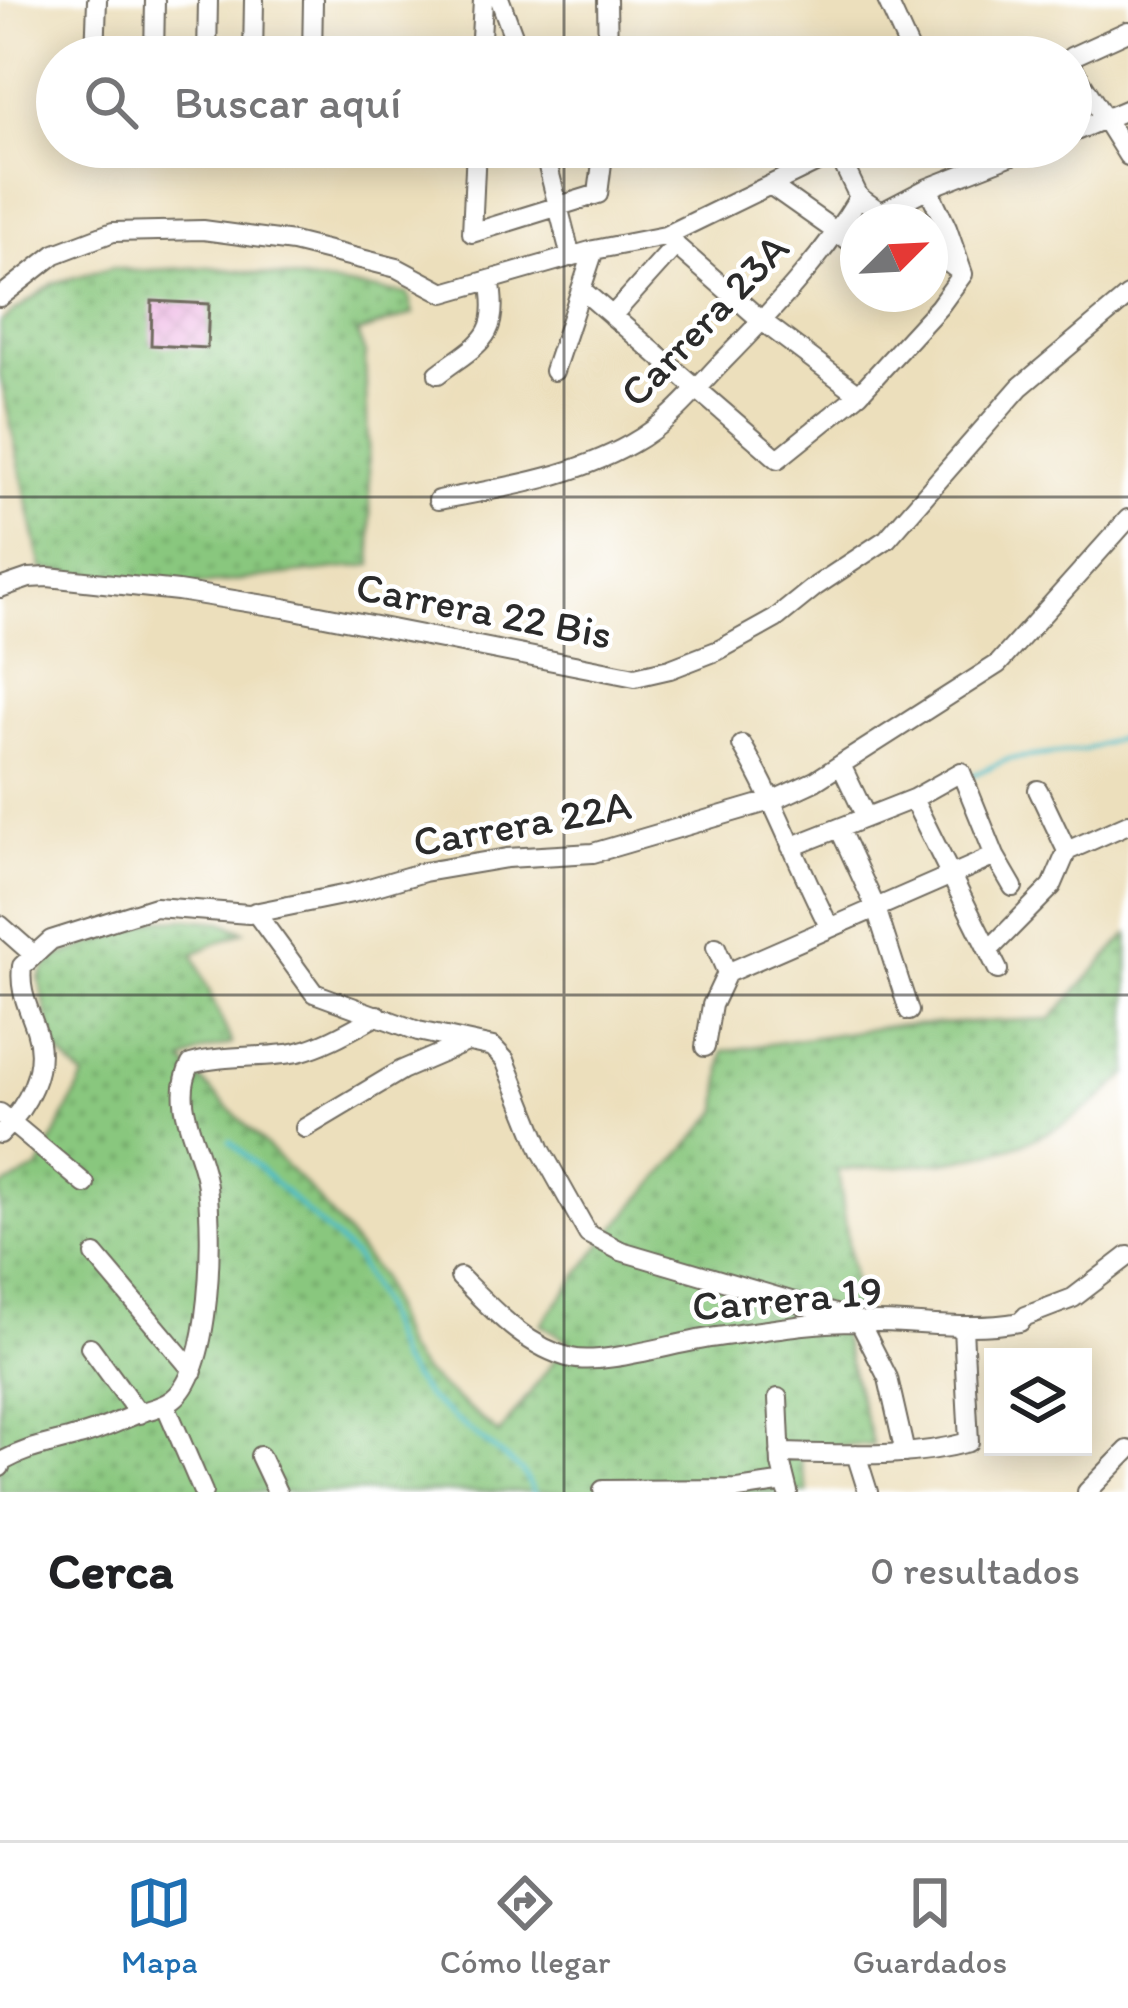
<!DOCTYPE html>
<html lang="es">
<head>
<meta charset="utf-8">
<style>
  body { margin:0; font-family:Itim,sans-serif; background:#f2f2f2; color:#202124 }
  .controls { position:absolute; right:36px; bottom:36px; display:grid; overflow:hidden; border-radius:0px; box-shadow:0 6px 30px #0003 }
  .controls button { width:108px; height:108px; display:grid; place-items:center; padding:0; border:0; border-bottom:3px solid #e0e0e0; background:#fff; color:#202124; font:60px sans-serif }
  .compass { position:absolute; left:840px; top:204px; width:108px; height:108px; border-radius:50%; background:#fff; box-shadow:0 6px 30px #0003; rotate:66deg }
  .list { margin:0; padding:0; list-style:none }
  h2 { display:flex; justify-content:space-between; align-items:center; height:156px; margin:0; padding:0 48px; font-size:51px }
  h2 small { font-size:39px; font-weight:400; color:#757577 }
  .icon { flex:none; width:66px; height:66px; fill:none; stroke:currentColor; stroke-width:2; stroke-linecap:round; stroke-linejoin:round }
  .map { position:relative; flex:none; width:1128px; height:1492px; overflow:hidden }
  .search { position:absolute; background:#fff; box-shadow:0 6px 30px #0003; left:36px; right:36px; top:36px; height:132px; display:flex; align-items:center; gap:30px; box-sizing:border-box; padding:0 42px; border-radius:66px; color:#757577; font-size:45px }
  .sheet { height:348px; background:#fff }
  nav { display:flex; justify-content:space-around; align-items:center; box-sizing:border-box; height:168px; border-top:3px solid #e0e0e0; background:#fff; font-size:33px; color:#757577 }
  nav a { display:grid; justify-items:center; gap:6px }
  nav .on { color:#1f6fb2 }
  .map>svg:first-child { display:block }
  .grass { fill:url(#grass-dots); stroke:#5a7954; stroke-width:3 }
  .lines { fill:none; stroke-linecap:round; stroke-linejoin:round }
  .stream { stroke:#4fbdc6; stroke-width:4.5 }
  .building { fill:url(#building-cross-hatch) }
  .street-casing { stroke:#6f6a5e; stroke-width:22 }
  .street { stroke:#fff; stroke-width:18 }
  .grid { fill:none; stroke:#2b2b2b; stroke-width:3; stroke-opacity:0.55 }
  .labels { text-anchor:middle; dominant-baseline:central; stroke-width:9; stroke-linejoin:round; paint-order:stroke }
  .street-label { font-size:42px; fill:#2b2b2b; stroke:#fff }
</style>
</head>
<body>
<div class="map">
<svg width="1128" height="1492" viewBox="0 0 1128 1492">
  <defs>
    <pattern id="grass-dots" width="8" height="8" patternUnits="userSpaceOnUse" patternTransform="scale(3)"><rect width="8" height="8" fill="#89c77e"/><path d="M2 2h.1M6 6h.1" fill="none" stroke="#70a267" stroke-width="1.8" stroke-linecap="round"/></pattern>
    <pattern id="building-cross-hatch" width="8" height="8" patternUnits="userSpaceOnUse" patternTransform="scale(3)"><rect width="8" height="8" fill="#ecabe0"/><path d="M0 0l8 8M0 8l8-8" fill="none" stroke="#cb93c0"/></pattern>
  </defs>
  <rect width="100%" height="100%" fill="#fff"/>
  <filter id="ink" filterUnits="userSpaceOnUse"><feTurbulence type="fractalNoise" baseFrequency=".00833" numOctaves="2"/><feDisplacementMap in="SourceGraphic" scale="24" xChannelSelector="R" yChannelSelector="G"/><feConvolveMatrix kernelMatrix="1 2 1 2 8 2 1 2 1" color-interpolation-filters="sRGB"/></filter>
  <filter id="wash" filterUnits="userSpaceOnUse"><feTurbulence type="fractalNoise" baseFrequency=".004" numOctaves="4" result="noise"/><feDisplacementMap in="SourceGraphic" scale="48" xChannelSelector="R" yChannelSelector="G"/><feGaussianBlur stdDeviation="2.7" result="paint"/><feColorMatrix in="noise" values="0 0 0 0 0 0 0 0 0 0 0 0 0 0 0 0 0 1.4 0 .05"/><feComposite in="paint" operator="in"/></filter>
  <g filter="url(#wash)">
    <rect width="100%" height="100%" fill="#ecdfbc"/>
    <path class="grass" d="M113,267L134,271L209,267L408,294L413,314L357,333L365,354L372,565L181,587L42,569L0,375V322L54,283Z
      M189,919L222,922L244,931L193,954L232,1044L203,1051L183,1062L312,1192L380,1276L404,1349L424,1373L499,1434L569,1341L541,1324L610,1233L719,1111L723,1051L891,1026L1051,1019L1128,934V1074C1038,1162 955,1163 838,1170L857,1309L833,1305L873,1445L797,1446L808,1492H0V1188L38,1169L84,1078L54,1048L39,978L50,960L156,920Z"/>
    <g class="lines">
      <path class="stream" d="M968,777L1009,759L1084,750L1128,735
        M230,1141L355,1257L379,1304L398,1360L429,1399L522,1471L534,1492"/>
    </g>
    <g id="blocks">
      <path class="building" d="M152,301L209,304L207,348L151,345Z"/>
    </g>
  </g>
  <g filter="url(#ink)">
    <use href="#blocks" fill-opacity="0" stroke="#6f6a5e" stroke-width="3"/>
    <g class="lines">
      <g class="street-casing">
        <path id="street" d="M500,0L521,57
          M607,0L608,57
          M887,0L913,57
          M95,57L97,0
          M154,57L155,0
          M207,57L208,0
          M253,57L254,0
          M312,57L313,0
          M480,57L483,0
          M1071,57L1128,31
          M1071,65L1128,156
          M1071,133L1128,109
          M476,147L472,233L598,194L604,147
          M543,147L571,257
          M837,151L859,197L895,222
          M770,185L858,247
          M928,188L947,228L963,274
          M882,212L928,188L1033,147
          M665,236L762,321L859,394
          M930,249L963,274
          M581,289L778,459L859,394L939,307L963,274
          M0,297L55,254L113,232L203,230L293,242L397,268L444,293L594,250L665,236L848,147
          M612,316L676,245
          M554,371L594,250
          M438,374C480,342 501,338 490,280
          M438,500C503,488 573,477 631,444C667,424 691,395 719,365C770,313 822,259 859,197
          M0,588L29,578L48,577L178,591L284,608L635,677L670,669L719,650L775,619L816,586L887,539L1020,387L1128,296
          M742,745C776,803 798,866 829,926
          M841,765L866,817
          M913,799L998,970
          M839,828L876,908L909,1011
          M791,847L913,799L961,772L995,856L1013,887
          M1067,851L1128,824
          M255,912L314,993L418,1031L493,1047L505,1060L541,1150L588,1234L621,1251L859,1321L888,1378L905,1453
          M0,925L34,955
          M716,947L727,973L995,856
          M990,949L1052,886L1067,851L1038,790
          M705,1047L712,1005L727,973
          M0,1113L85,1184
          M305,1128L402,1070L465,1043
          M0,1134C27,1107 49,1069 36,1030C28,1006 19,992 22,966L51,940L155,907L249,914L352,893L424,872L507,858L593,853L774,800L815,781L998,664L1128,519
          M95,1255L193,1371
          M460,1277C492,1309 526,1347 571,1358C604,1366 680,1341 717,1337C763,1331 809,1322 855,1322C911,1320 964,1332 1020,1322L1026,1316L1073,1298L1128,1256
          M90,1347L139,1414
          M778,1398L781,1464L788,1492
          M165,1404L203,1492
          M780,1453C844,1454 908,1459 969,1442L963,1328
          M856,1454L868,1492
          M260,1456L277,1492
          M0,1467L1,1462C30,1446 49,1445 79,1436C99,1431 119,1421 139,1413C151,1409 163,1407 173,1399C212,1370 213,1234 207,1187C202,1146 169,1104 191,1064C226,1054 263,1059 298,1052C326,1045 352,1029 378,1015
          M603,1490L738,1489L785,1482
          M1087,1492L1128,1450"/>
      </g>
      <use href="#street" class="street"/>
    </g>
  </g>
  <path class="grid" d="M564,0V57M564,147V1492M0,497H1128M0,995H1128"/>
  <g class="labels">
    <g class="street-label">
      <text transform="translate(704 320) rotate(-46)">Carrera 23A</text>
      <text transform="translate(484 610) rotate(11)">Carrera 22 Bis</text>
      <text transform="translate(522 823) rotate(-10)">Carrera 22A</text>
      <text transform="translate(787 1298) rotate(-5)">Carrera 19</text>
    </g>
  </g>
</svg>
<div class="controls">
<button><svg class="icon" aria-label="layers" viewBox="0 0 24 24"><path d="M12 4l9 5-9 5-9-5zM3 14l9 5 9-5"/></svg></button>
</div>
<svg class="compass" viewBox="-18 -18 36 36"><path d="M0-13l5 13h-10z" fill="#e53935"/><path d="M0 13l5-13h-10z" fill="#757577"/></svg>
<div class="search"><svg class="icon" aria-label="search" viewBox="0 0 24 24"><circle cx="10" cy="10" r="6"/><path d="M15 15l6 6"/></svg>Buscar aquí</div>
</div>
<section class="sheet">
<h2>Cerca<small>0 resultados</small></h2>
<ul class="list">
</ul>
</section>
<nav>
<a class="on"><svg class="icon" aria-label="map" viewBox="0 0 24 24"><path d="M3 6l6-2 6 2 6-2v14l-6 2-6-2-6 2zM9 4v14M15 6v14"/></svg>Mapa</a>
<a><svg class="icon" aria-label="directions" viewBox="0 0 24 24"><path d="M12 3l9 9-9 9-9-9zM9 14v-3h6M13 9l2 2-2 2"/></svg>Cómo llegar</a>
<a><svg class="icon" aria-label="saved" viewBox="0 0 24 24"><path d="M7 4h10v16l-5-4-5 4z"/></svg>Guardados</a>
</nav>
</body>
</html>
